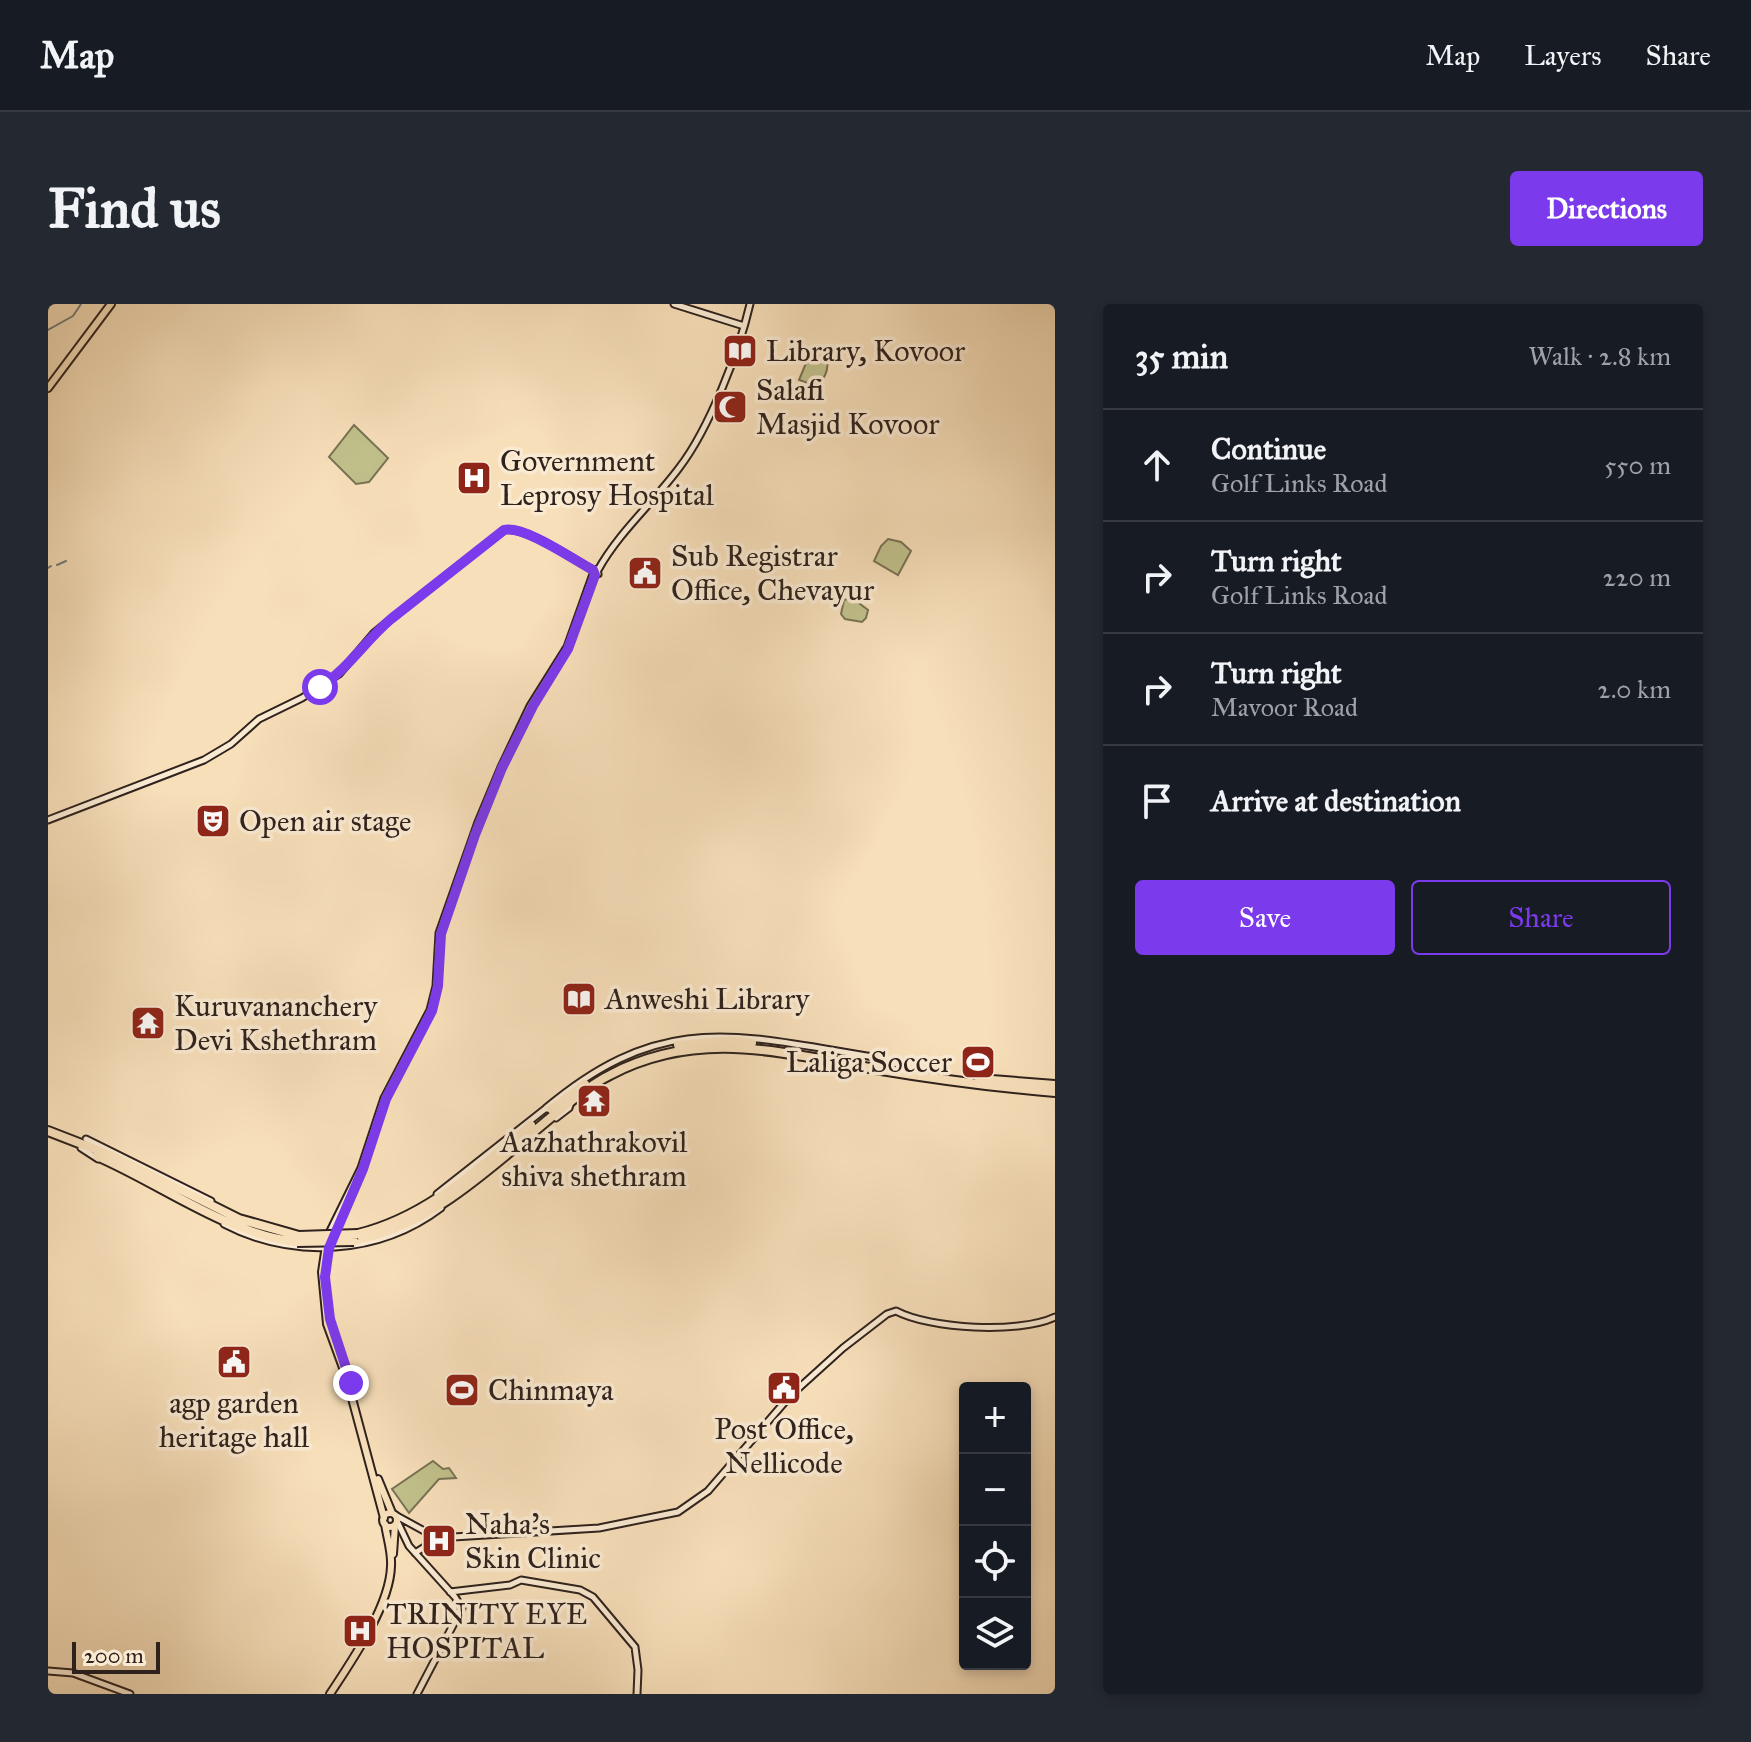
<!DOCTYPE html>
<html lang="en">
<head>
<meta charset="utf-8">
<style>
  body { margin:0; font-family:"IM FELL Great Primer",serif; background:#242831; color:#f1f3f6 }
  .controls { position:absolute; right:24px; bottom:24px; display:grid; overflow:hidden; border-radius:8px; box-shadow:0 4px 12px #0003 }
  .controls button { width:72px; height:72px; display:grid; place-items:center; padding:0; border:0; border-bottom:2px solid #363941; background:#171b24; color:#f1f3f6; font:40px sans-serif }
  .scale { position:absolute; left:24px; bottom:20px; width:88px; box-sizing:border-box; padding-left:8px; border:4px solid #2f221d; border-top:0; font-size:22px; line-height:28px; white-space:nowrap; color:#2f221d; -webkit-text-stroke:6px #faead2; paint-order:stroke }
  .stop { position:absolute; width:24px; height:24px; margin:-18px; border:6px solid #7c3aed; border-radius:50%; background:#fff }
  .stop.end { background:#7c3aed; border-color:#fff; box-shadow:0 2px 8px #0008 }
  .list { margin:0; padding:0; list-style:none }
  h2 { display:flex; justify-content:space-between; align-items:center; height:104px; margin:0; padding:0 32px; font-size:34px }
  h2 small { font-size:26px; font-weight:400; color:#9ea1a6 }
  .list li { display:grid; grid-template-columns:52px 1fr auto; gap:24px; align-items:center; box-sizing:border-box; height:112px; padding:0 32px; border-top:2px solid #363941 }
  .list b { display:block; font-size:30px; white-space:nowrap }
  .list p { margin:0; font-size:26px; white-space:nowrap; color:#9ea1a6 }
  .list em { font-size:26px; font-style:normal; color:#9ea1a6 }
  .actions { display:flex; gap:16px; padding:24px 32px }
  .actions a { flex:1; padding:18px 0; border:2px solid #7c3aed; border-radius:8px; text-align:center; font-size:28px; color:#7c3aed }
  .actions .main { background:#7c3aed; color:#fff }
  .icon { flex:none; width:44px; height:44px; fill:none; stroke:currentColor; stroke-width:2; stroke-linecap:round; stroke-linejoin:round }
  .map { position:relative; flex:none; width:1007px; height:1390px; overflow:hidden; border-radius:8px }
  header { display:flex; align-items:center; gap:48px; box-sizing:border-box; height:112px; padding:0 40px; background:#171b24; border-bottom:2px solid #363941 }
  header strong { font-size:38px }
  nav { display:flex; gap:44px; margin-inline-start:auto; font-size:28px }
  .intro { display:flex; align-items:center; justify-content:space-between; box-sizing:border-box; height:192px; padding:0 48px }
  h1 { margin:0; font-size:56px }
  .button { padding:20px 36px; border-radius:8px; background:#7c3aed; color:#fff; font-size:28px; font-weight:700 }
  main { display:flex; gap:48px; padding:0 48px }
  aside { flex:1; background:#171b24; border-radius:8px; box-shadow:0 4px 12px #0003 }
  .map>svg:first-child { display:block }
  .green { fill:#c1c18c; stroke:#787254; stroke-width:2 }
  .lines { fill:none; stroke-linecap:round; stroke-linejoin:round }
  .stream { stroke:#737d7b; stroke-width:2 }
  .secondary-casing { stroke:#2f221d; stroke-width:9 }
  .primary-casing { stroke:#2f221d; stroke-width:10 }
  .highway-casing { stroke:#2f221d; stroke-width:12 }
  .secondary { stroke:#faead2; stroke-width:5 }
  .primary { stroke:#f7dfba; stroke-width:6 }
  .highway { stroke:#f7dfba; stroke-width:8 }
  .highway-bridge-casing { stroke:#2f221d; stroke-width:12; stroke-linecap:butt }
  .highway-bridge { stroke:#f7dfba; stroke-width:8 }
  .route { stroke:#7c3aed; stroke-width:10 }
  .labels { text-anchor:middle; dominant-baseline:central; stroke-width:7; stroke-linejoin:round; paint-order:stroke }
  .poi-label { font-size:30px; fill:#2f221d; stroke:#faead2; text-anchor:start }
</style>
</head>
<body>
<header>
<strong>Map</strong>
<nav><a>Map</a><a>Layers</a><a>Share</a></nav>
</header>
<div class="intro"><h1>Find us</h1><a class="button">Directions</a></div>
<main>
<div class="map">
<svg width="1007" height="1390" viewBox="0 0 1007 1390">
  <rect width="100%" height="100%" fill="#f7dfba"/>
  <filter id="stains"><feTurbulence type="fractalNoise" baseFrequency=".0025" numOctaves="4"/><feColorMatrix values="0 0 0 0 .2 0 0 0 0 .09 0 0 0 0 .02 0 0 0 .5 -.17"/></filter>
  <radialGradient id="worn" r=".72"><stop offset=".6" stop-color="#630" stop-opacity="0"/><stop offset="1" stop-color="#630" stop-opacity=".3"/></radialGradient>
  <path class="green" d="M770,51L779,57C781,67 775,76 769,82L751,76L758,59H762Z
    M306,121L340,154L321,178L308,180L281,153Z
    M840,235L853,238L863,247L850,271L826,257L833,242Z
    M804,294L820,306L818,314L814,318L797,315L793,310L796,296Z
    M385,1157L395,1165L401,1164L408,1174L391,1175L361,1209L344,1185Z"/>
  <g class="lines">
    <path class="stream" d="M0,26L25,12L33,0
      M9,261L18,257
      M0,264L3,262"/>
    <g class="secondary-casing">
      <path id="secondary" d="M626,0L696,22
        M549,265L550,270L546,271L545,266Z
        M550,266C571,228 605,199 631,164C661,125 691,48 702,0
        M0,516L156,456L183,440L211,415L254,394L291,370L326,329L343,315L456,226C476,221 526,256 545,266
        M498,804C615,706 688,731 826,753L830,760
        M508,814L521,804L523,798
        M38,835L163,897
        M33,844L50,855
        M389,890L497,805H504
        M176,920C245,956 331,951 393,904
        M281,929L313,864L336,794L382,706L388,682L391,629L430,518L453,463L482,402L519,343L545,270
        M287,929L297,903
        M347,1211L389,1234L551,1224L630,1208L660,1187L742,1092L795,1044L839,1010L848,1007C882,1025 971,1030 1007,1013
        M349,1217L361,1242L407,1293L414,1304L369,1390
        M367,1249L389,1235
        M402,1288L462,1281L473,1276L532,1286L545,1293L587,1343L590,1366L589,1390
        M0,1367L25,1369L82,1390"/>
    </g>
    <g class="primary-casing">
      <path id="primary" d="M0,84L63,0
        M279,935L274,968L279,1020L298,1072L336,1214
        M330,1175L344,1209
        M335 1216a7 7 0 1 1 14 0a7 7 0 1 1-14 0Z
        M345,1250L347,1221
        M282,1390C303,1358 342,1302 343,1262C344,1248 339,1234 337,1220"/>
    </g>
    <g class="highway-casing">
      <path id="highway" d="M630,741L683,736L704,739
        M931,775L1007,781
        M503,805L537,780
        M0,827L67,853L191,915L251,932
        M49,852C112,879 181,931 249,938
        M310,930C379,913 429,865 483,821
        M306,937C392,920 455,850 522,798C535,788 547,778 562,771C651,724 734,749 827,765C887,775 947,783 1007,788"/>
    </g>
    <use href="#secondary" class="secondary"/>
    <use href="#primary" class="primary"/>
    <use href="#highway" class="highway"/>
    <g class="highway-bridge-casing">
      <path id="highway-bridge" d="M251,932L310,930
        M249,938L306,937"/>
    </g>
    <use href="#highway-bridge" class="highway-bridge"/>
  </g>
  <g class="lines">
    <path class="route" d="M272,383C300,365 317,337 343,315L456,226C476,221 526,256 545,266L547,271L520,345L485,402L454,464L427,531L393,630L390,682L384,707L338,795L315,865L281,944L277,973L282,1015L303,1079"/>
  </g>
  <defs>
    <g id="library-square" transform="scale(1.8)"><rect x="-9" y="-9" width="18" height="18" rx="4" fill="#8f2418" stroke="#faead2"/><path d="M-6-4Q-3-5.5-.7-3.5V5Q-3 3-6 4ZM6-4Q3-5.5 .7-3.5V5Q3 3 6 4Z" fill="#fff"/></g>
    <g id="mosque-square" transform="scale(1.8)"><rect x="-9" y="-9" width="18" height="18" rx="4" fill="#8f2418" stroke="#faead2"/><path d="M3.5-4.9A6 6 0 1 0 3.5 4.9A5 5 0 1 1 3.5-4.9Z" fill="#fff"/></g>
    <g id="hospital-square" transform="scale(1.8)"><rect x="-9" y="-9" width="18" height="18" rx="4" fill="#8f2418" stroke="#faead2"/><path d="M-5-5h3v3.5h4V-5h3V5h-3V1.5h-4V5h-3Z" fill="#fff"/></g>
    <g id="civic-square" transform="scale(1.8)"><rect x="-9" y="-9" width="18" height="18" rx="4" fill="#8f2418" stroke="#faead2"/><path d="M-.6-6.5H3V-4.5H.6V-3L4-1V1h2V6H-6V1h2V-1L-.6-3ZM-1.2 2.5V6h2.4V2.5Z" fill="#fff"/></g>
    <g id="theatre-square" transform="scale(1.8)"><rect x="-9" y="-9" width="18" height="18" rx="4" fill="#8f2418" stroke="#faead2"/><path d="M-5-5.5Q0-4 5-5.5V0Q5 5 0 6Q-5 5-5 0ZM-3.3-2.5H-1v1.5H-3.3ZM1-2.5H3.3v1.5H1ZM-2.8 1Q0 5.5 2.8 1Z" fill="#fff"/></g>
    <g id="temple-square" transform="scale(1.8)"><rect x="-9" y="-9" width="18" height="18" rx="4" fill="#8f2418" stroke="#faead2"/><path d="M0-6L5-2H3V0L6.5 2.5H4V6H1.5V3h-3V6H-4V2.5H-6.5L-3 0V-2H-5Z" fill="#fff"/></g>
    <g id="stadium-square" transform="scale(1.8)"><rect x="-9" y="-9" width="18" height="18" rx="4" fill="#8f2418" stroke="#faead2"/><path d="M0-5a6.5 5 0 1 0 0 10a6.5 5 0 1 0 0-10ZM-3.5-1.8h7v3.6h-7Z" fill="#fff"/></g>
  </defs>
  <g fill-rule="evenodd">
    <use href="#library-square" x="692" y="47"/>
    <use href="#mosque-square" x="682" y="103"/>
    <use href="#hospital-square" x="426" y="174"/>
    <use href="#civic-square" x="597" y="269"/>
    <use href="#theatre-square" x="165" y="517"/>
    <use href="#library-square" x="531" y="695"/>
    <use href="#temple-square" x="100" y="719"/>
    <use href="#stadium-square" x="930" y="758"/>
    <use href="#temple-square" x="546" y="797"/>
    <use href="#civic-square" x="186" y="1058"/>
    <use href="#civic-square" x="736" y="1084"/>
    <use href="#stadium-square" x="414" y="1086"/>
    <use href="#hospital-square" x="391" y="1237"/>
    <use href="#hospital-square" x="312" y="1327"/>
  </g>
  <g class="labels">
    <g class="poi-label">
      <text x="718" y="47">Library, Kovoor</text>
      <text x="708" y="86">Salafi<tspan x="708" dy="34">Masjid Kovoor</tspan></text>
      <text x="452" y="157">Government<tspan x="452" dy="34">Leprosy Hospital</tspan></text>
      <text x="623" y="252">Sub Registrar<tspan x="623" dy="34">Office, Chevayur</tspan></text>
      <text x="191" y="517">Open air stage</text>
      <text x="557" y="695">Anweshi Library</text>
      <text x="126" y="702">Kuruvananchery<tspan x="126" dy="34">Devi Kshethram</tspan></text>
      <text x="904" y="758" text-anchor="end">Laliga Soccer</text>
      <text x="546" y="838" text-anchor="middle">Aazhathrakovil<tspan x="546" dy="34">shiva shethram</tspan></text>
      <text x="440" y="1086">Chinmaya</text>
      <text x="186" y="1099" text-anchor="middle">agp garden<tspan x="186" dy="34">heritage hall</tspan></text>
      <text x="736" y="1125" text-anchor="middle">Post Office,<tspan x="736" dy="34">Nellicode</tspan></text>
      <text x="417" y="1220">Naha's<tspan x="417" dy="34">Skin Clinic</tspan></text>
      <text x="338" y="1310">TRINITY EYE<tspan x="338" dy="34">HOSPITAL</tspan></text>
    </g>
  </g>
  <rect width="100%" height="100%" filter="url(#stains)"/>
  <rect width="100%" height="100%" fill="url(#worn)"/>
</svg>
<div class="controls">
<button>+</button>
<button>−</button>
<button><svg class="icon" aria-label="locate" viewBox="0 0 24 24"><circle cx="12" cy="12" r="6"/><path d="M12 2v4M12 18v4M2 12h4M18 12h4"/></svg></button>
<button><svg class="icon" aria-label="layers" viewBox="0 0 24 24"><path d="M12 4l9 5-9 5-9-5zM3 14l9 5 9-5"/></svg></button>
</div>
<div class="scale">200 m</div>
<div class="stop" style="left:272px;top:383px"></div>
<div class="stop end" style="left:303px;top:1079px"></div>
</div>
<aside>
<h2>35 min<small>Walk · 2.8 km</small></h2>
<ul class="list">
<li><svg class="icon" aria-label="ahead" viewBox="0 0 24 24"><path d="M12 20V5M6 11l6-6 6 6"/></svg><div><b>Continue</b><p>Golf Links Road</p></div><em>550 m</em></li>
<li><svg class="icon" aria-label="right" viewBox="0 0 24 24"><path d="M7 20v-9h11M14 6l5 5-5 5"/></svg><div><b>Turn right</b><p>Golf Links Road</p></div><em>220 m</em></li>
<li><svg class="icon" aria-label="right" viewBox="0 0 24 24"><path d="M7 20v-9h11M14 6l5 5-5 5"/></svg><div><b>Turn right</b><p>Mavoor Road</p></div><em>2.0 km</em></li>
<li><svg class="icon" aria-label="arrive" viewBox="0 0 24 24"><path d="M6 21V4h12l-3 4 3 4H6"/></svg><div><b>Arrive at destination</b></div></li>
</ul>
<div class="actions"><a class="main">Save</a><a>Share</a></div>
</aside>
</main>
</body>
</html>
